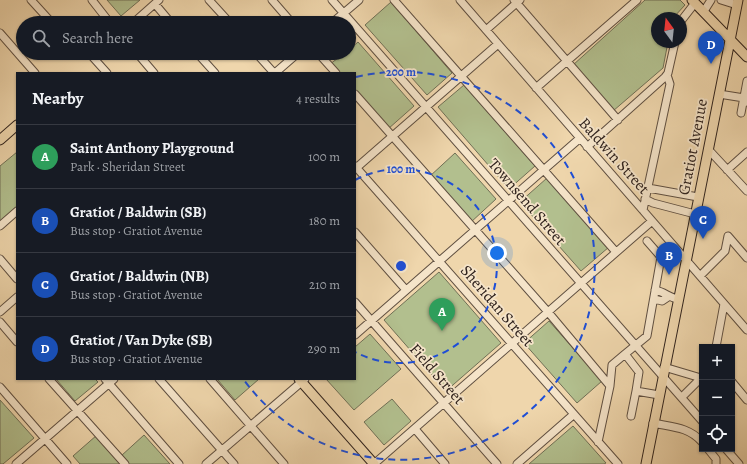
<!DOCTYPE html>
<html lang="en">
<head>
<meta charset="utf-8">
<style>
  body { margin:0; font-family:Alegreya,serif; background:#20242c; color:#f1f3f6 }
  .controls { position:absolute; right:12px; bottom:12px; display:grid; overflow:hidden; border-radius:0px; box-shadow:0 1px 3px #0004 }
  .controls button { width:36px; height:36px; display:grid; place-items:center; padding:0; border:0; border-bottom:1px solid #363941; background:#171b24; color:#f1f3f6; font:20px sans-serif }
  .compass { position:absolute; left:651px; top:12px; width:36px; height:36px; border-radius:50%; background:#171b24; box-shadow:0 1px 3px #0004; rotate:345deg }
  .you { position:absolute; left:497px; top:253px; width:14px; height:14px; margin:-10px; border:3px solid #fff; border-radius:50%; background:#1a73e8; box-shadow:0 0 0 6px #1a73e833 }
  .badge { display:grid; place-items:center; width:26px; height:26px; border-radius:50%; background:#db2777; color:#fff; font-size:13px; font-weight:700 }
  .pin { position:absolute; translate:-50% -33px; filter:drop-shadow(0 1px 2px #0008) }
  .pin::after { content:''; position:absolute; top:21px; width:14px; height:12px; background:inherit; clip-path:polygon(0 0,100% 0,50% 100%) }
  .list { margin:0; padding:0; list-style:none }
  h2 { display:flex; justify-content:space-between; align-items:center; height:52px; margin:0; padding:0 16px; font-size:17px }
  h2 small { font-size:13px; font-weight:400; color:#9ea1a6 }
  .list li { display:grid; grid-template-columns:26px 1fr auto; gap:12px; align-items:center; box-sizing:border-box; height:64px; padding:0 16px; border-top:1px solid #363941 }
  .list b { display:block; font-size:15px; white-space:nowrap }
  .list p { margin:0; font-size:13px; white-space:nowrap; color:#9ea1a6 }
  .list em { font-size:13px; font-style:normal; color:#9ea1a6 }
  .icon { flex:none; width:22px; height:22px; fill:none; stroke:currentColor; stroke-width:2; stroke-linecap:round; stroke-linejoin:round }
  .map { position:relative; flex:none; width:747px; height:464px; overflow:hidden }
  .search { position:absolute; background:#171b24; box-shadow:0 1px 3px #0004; left:16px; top:16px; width:340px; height:44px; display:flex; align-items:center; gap:10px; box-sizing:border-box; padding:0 14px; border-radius:22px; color:#9ea1a6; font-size:15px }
  .panel { position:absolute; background:#171b24; box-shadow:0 1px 3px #0004; left:16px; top:72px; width:340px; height:308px; border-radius:0px }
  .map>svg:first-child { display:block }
  .green { fill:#b2bf8e; stroke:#707056 }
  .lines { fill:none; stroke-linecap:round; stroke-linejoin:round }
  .minor-casing { stroke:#5f4f41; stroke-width:9 }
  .major-casing { stroke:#2f221d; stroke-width:11 }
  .minor { stroke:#f5e4c9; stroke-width:7 }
  .major { stroke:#efd6ac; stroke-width:9 }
  .ring { fill:none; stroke:#1d4ed8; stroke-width:2; stroke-dasharray:7 5 }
  .labels { text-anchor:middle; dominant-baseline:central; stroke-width:3.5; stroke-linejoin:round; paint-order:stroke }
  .street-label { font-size:16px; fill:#2f221d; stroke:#f5e4c9 }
  .centre { fill:#1d4ed8; stroke:#f5e4c9; stroke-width:2 }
  .ring-label { font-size:12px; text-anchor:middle; font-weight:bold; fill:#1d4ed8; stroke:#f5e4c9; stroke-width:3.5; stroke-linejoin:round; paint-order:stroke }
</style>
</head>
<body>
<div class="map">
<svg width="747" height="464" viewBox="0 0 747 464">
  <rect width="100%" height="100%" fill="#efd6ac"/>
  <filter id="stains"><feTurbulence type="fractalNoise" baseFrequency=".005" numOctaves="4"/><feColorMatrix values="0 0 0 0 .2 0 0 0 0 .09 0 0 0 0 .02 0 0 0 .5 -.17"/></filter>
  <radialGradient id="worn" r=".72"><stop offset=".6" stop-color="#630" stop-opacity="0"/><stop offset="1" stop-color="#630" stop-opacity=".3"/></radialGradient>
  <path class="green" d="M107,0H140L121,16Z
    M645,0H680L685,5L673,18H657V42H668L663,68L613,111L573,65Z
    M391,2L452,73L427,95L365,25Z
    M358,42L414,106L388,129L355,92V73H338L330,64L345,53H349V50Z
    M464,85L535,166L509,189L438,107Z
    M17,152V212L0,226V166Z
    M455,153L496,199L470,223L429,177Z
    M547,178L609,247L581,271L520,202Z
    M439,272L501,343L446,391L384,320Z
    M549,321L602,381L577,403L524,343Z
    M370,334L401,369L354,410L326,379H355V347Z
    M56,379H95L98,382L75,401Z
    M217,379H259L235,400Z
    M392,399L411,421L384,445L364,422Z
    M0,400L34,438L3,464H0Z
    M573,426L606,463L604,464H529Z
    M97,435L122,464H80L73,456Z
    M144,435L170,464H128L121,456Z"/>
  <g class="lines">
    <g class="minor-casing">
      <path id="minor" d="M31,0L52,23
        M92,0L110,23
        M209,0L230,23
        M272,0L292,23
        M332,0L702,421
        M394,0L616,252
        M460,0L747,330
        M514,0L618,120
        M721,0L737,5
        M155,4L171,23
        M704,11L711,0
        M681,21L695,3
        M133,23L159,0
        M332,23L359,0
        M486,30L520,0
        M0,33L35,73
        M89,53L107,73
        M137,53L154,73
        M197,53L215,73
        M256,53L274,73
        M318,53L336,73
        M275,73L298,53
        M536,88L637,0
        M355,94L548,312L610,386L598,442
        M719,94L744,98L746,102
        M741,113L747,81
        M587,147L665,77L668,73L675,42
        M708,149L747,191
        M355,166L618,464
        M355,169L498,44
        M727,170L747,152
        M648,188L698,197
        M645,199L653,203L695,214
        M643,210L670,84L667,75
        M0,226L17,211
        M355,232L406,290
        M647,241L661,257L647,336L625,354L639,372L636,391L659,395
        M0,259L17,279
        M700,276L725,251L728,236L747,258
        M655,290C664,292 669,297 677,299
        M654,299L662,301L668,297
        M355,302L497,464
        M0,312L17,297
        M0,322L17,342
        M355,335L579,139
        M716,347L724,304
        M664,367L701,378L682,397
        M49,379L125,464
        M105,379L179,464
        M159,379L234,464
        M210,379L284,464
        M732,382L747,400
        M610,386L612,365L625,354
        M0,387L67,464
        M631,416L636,391
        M653,423C672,427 689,427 702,442
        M415,429L445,464
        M708,449L716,459V464
        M726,449L739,464
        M16,464L114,379
        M206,464L305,379
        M374,464L652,221
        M517,464L573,415"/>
    </g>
    <g class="major-casing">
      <path id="major" d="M692,0L747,57
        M0,140L17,125
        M299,379L374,464
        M646,464L738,0"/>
    </g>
    <use href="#minor" class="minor"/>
    <use href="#major" class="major"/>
  </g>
  <g class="ring">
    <path d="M355 180A97 97 0 1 1 355 352"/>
    <path d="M356 77A194 194 0 1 1 244 380"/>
  </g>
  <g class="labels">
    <g class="street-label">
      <text transform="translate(693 147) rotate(-79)">Gratiot Avenue</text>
      <text transform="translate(614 156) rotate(48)">Baldwin Street</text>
      <text transform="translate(527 202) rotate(49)">Townsend Street</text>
      <text transform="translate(497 306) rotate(49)">Sheridan Street</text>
      <text transform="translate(437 374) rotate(49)">Field Street</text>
    </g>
  </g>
  <circle cx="401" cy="266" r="6" class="centre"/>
  <g class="ring-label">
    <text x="401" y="76">200 m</text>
    <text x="401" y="173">100 m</text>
  </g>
  <rect width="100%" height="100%" filter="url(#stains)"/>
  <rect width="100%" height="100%" fill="url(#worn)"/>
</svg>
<div class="controls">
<button>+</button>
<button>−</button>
<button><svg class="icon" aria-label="locate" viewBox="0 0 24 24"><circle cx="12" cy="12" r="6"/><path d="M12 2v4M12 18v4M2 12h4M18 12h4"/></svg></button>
</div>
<svg class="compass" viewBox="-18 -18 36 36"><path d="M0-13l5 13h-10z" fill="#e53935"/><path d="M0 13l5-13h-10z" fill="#9ea1a6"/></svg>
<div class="you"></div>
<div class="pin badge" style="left:442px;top:331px;background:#2e9e5b">A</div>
<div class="pin badge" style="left:669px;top:275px;background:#1a4fb4">B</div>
<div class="pin badge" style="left:703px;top:239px;background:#1a4fb4">C</div>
<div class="pin badge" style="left:711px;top:64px;background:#1a4fb4">D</div>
<div class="search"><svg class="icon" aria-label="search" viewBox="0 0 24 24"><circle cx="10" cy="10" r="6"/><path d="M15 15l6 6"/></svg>Search here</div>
<section class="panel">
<h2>Nearby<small>4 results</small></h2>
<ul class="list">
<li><span class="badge" style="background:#2e9e5b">A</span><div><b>Saint Anthony Playground</b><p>Park · Sheridan Street</p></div><em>100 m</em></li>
<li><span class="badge" style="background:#1a4fb4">B</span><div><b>Gratiot / Baldwin (SB)</b><p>Bus stop · Gratiot Avenue</p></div><em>180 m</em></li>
<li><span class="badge" style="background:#1a4fb4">C</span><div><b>Gratiot / Baldwin (NB)</b><p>Bus stop · Gratiot Avenue</p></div><em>210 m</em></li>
<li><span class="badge" style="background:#1a4fb4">D</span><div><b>Gratiot / Van Dyke (SB)</b><p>Bus stop · Gratiot Avenue</p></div><em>290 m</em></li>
</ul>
</section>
</div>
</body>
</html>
